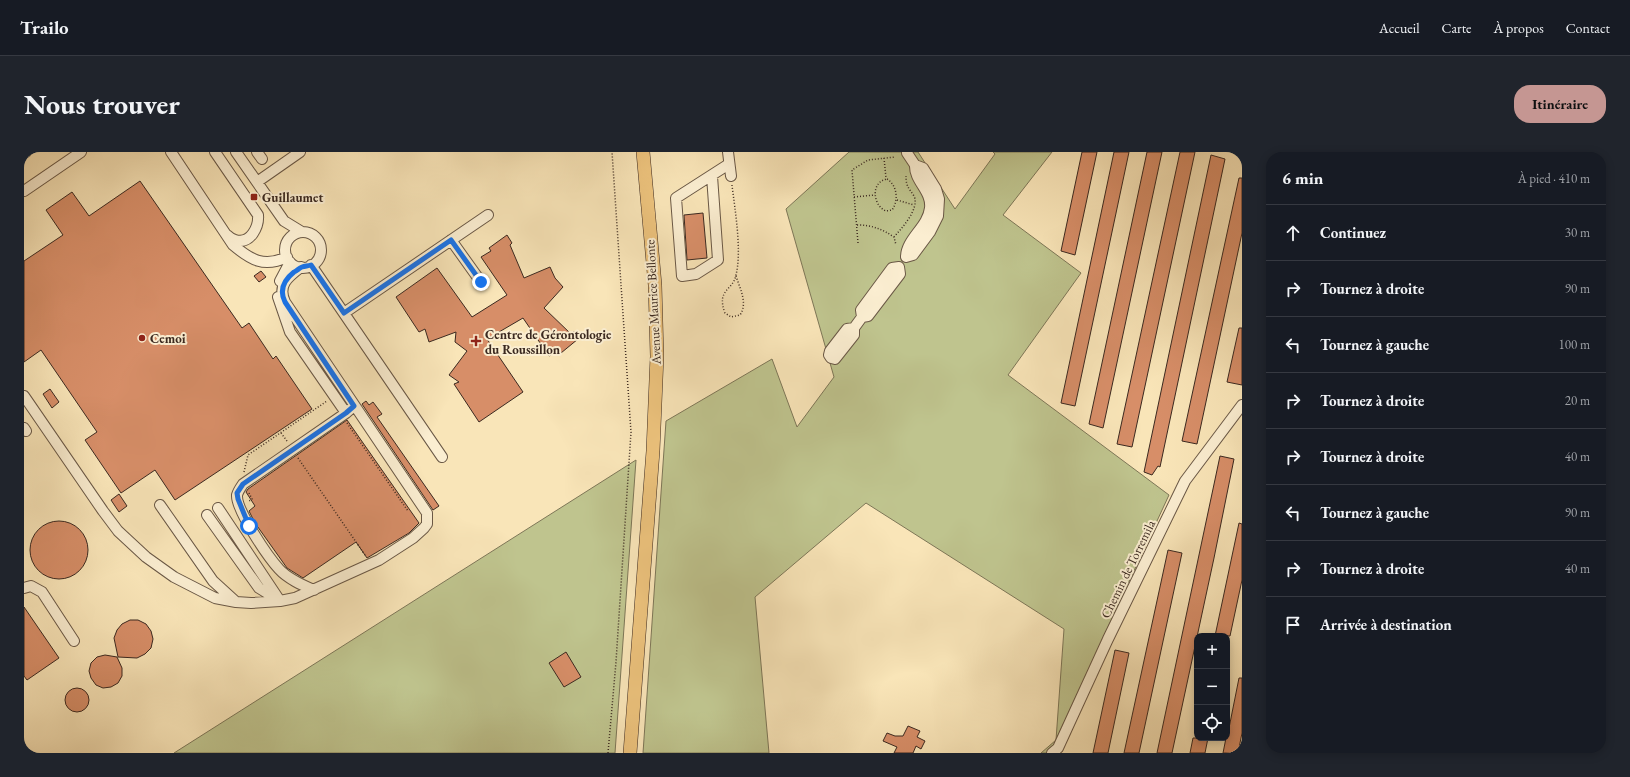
<!DOCTYPE html>
<html lang="fr">
<head>
<meta charset="utf-8">
<style>
  body { margin:0; font-family:"EB Garamond",serif; background:#20242c; color:#f1f3f6 }
  .controls { position:absolute; right:12px; bottom:12px; display:grid; overflow:hidden; border-radius:8px; box-shadow:0 2px 10px #0003 }
  .controls button { width:36px; height:36px; display:grid; place-items:center; padding:0; border:0; border-bottom:1px solid #363941; background:#171b24; color:#f1f3f6; font:20px sans-serif }
  .stop { position:absolute; width:12px; height:12px; margin:-9px; border:3px solid #1a73e8; border-radius:50%; background:#fff }
  .stop.end { background:#1a73e8; border-color:#fff; box-shadow:0 1px 4px #0008 }
  .list { margin:0; padding:0; list-style:none }
  h2 { display:flex; justify-content:space-between; align-items:center; height:52px; margin:0; padding:0 16px; font-size:17px }
  h2 small { font-size:13px; font-weight:400; color:#9ea1a6 }
  .list li { display:grid; grid-template-columns:26px 1fr auto; gap:12px; align-items:center; box-sizing:border-box; height:56px; padding:0 16px; border-top:1px solid #363941 }
  .list b { display:block; font-size:15px; white-space:nowrap }
  .list em { font-size:13px; font-style:normal; color:#9ea1a6 }
  .icon { flex:none; width:22px; height:22px; fill:none; stroke:currentColor; stroke-width:2; stroke-linecap:round; stroke-linejoin:round }
  .map { position:relative; flex:none; width:1218px; height:601px; overflow:hidden; border-radius:16px }
  header { display:flex; align-items:center; gap:24px; box-sizing:border-box; height:56px; padding:0 20px; background:#171b24; border-bottom:1px solid #363941 }
  header strong { font-size:19px }
  nav { display:flex; gap:22px; margin-inline-start:auto; font-size:14px }
  .intro { display:flex; align-items:center; justify-content:space-between; box-sizing:border-box; height:96px; padding:0 24px }
  h1 { margin:0; font-size:28px }
  .button { padding:10px 18px; border-radius:16px; background:#c59692; color:#111; font-size:14px; font-weight:700 }
  main { display:flex; gap:24px; padding:0 24px }
  aside { flex:1; background:#171b24; border-radius:16px; box-shadow:0 2px 10px #0003 }
  .map>svg:first-child { display:block }
  .green { fill:#bfc48e; stroke:#7d7657 }
  .building { fill:#d78e68; stroke:#3b2920 }
  .lines { fill:none; stroke-linecap:round; stroke-linejoin:round }
  .minor-casing { stroke:#6a5846; stroke-width:12 }
  .major-casing { stroke:#3b2920; stroke-width:14 }
  .path { stroke:#3b2920; stroke-width:1.5; stroke-dasharray:1 2; stroke-linecap:butt }
  .minor { stroke:#fbeed1; stroke-width:10 }
  .major { stroke:#ecc27c; stroke-width:13 }
  .route { stroke:#1a73e8; stroke-width:5 }
  .poi-dot { fill:#8f2418; stroke:#fbeed1; stroke-width:1.5 }
  .labels { text-anchor:middle; dominant-baseline:central; stroke-width:4; stroke-linejoin:round; paint-order:stroke }
  .poi-label { font-size:13px; font-weight:bold; fill:#3b2920; stroke:#fbeed1; text-anchor:start }
  .street-label { font-size:13px; fill:#3b2920; stroke:#fbeed1 }
</style>
</head>
<body>
<header>
<strong>Trailo</strong>
<nav><a>Accueil</a><a>Carte</a><a>À propos</a><a>Contact</a></nav>
</header>
<div class="intro"><h1>Nous trouver</h1><a class="button">Itinéraire</a></div>
<main>
<div class="map">
<svg width="1218" height="601" viewBox="0 0 1218 601">
  <rect width="100%" height="100%" fill="#f9e5b8"/>
  <filter id="stains"><feTurbulence type="fractalNoise" baseFrequency=".005" numOctaves="4"/><feColorMatrix values="0 0 0 0 .2 0 0 0 0 .09 0 0 0 0 .02 0 0 0 .5 -.17"/></filter>
  <radialGradient id="worn" r=".72"><stop offset=".6" stop-color="#630" stop-opacity="0"/><stop offset="1" stop-color="#630" stop-opacity=".3"/></radialGradient>
  <path class="green" d="M825,0H894L931,57L971,2L969,0H1028L979,63L1057,121L984,223L1145,343L1032,588L1036,601H1017L1032,588L1040,477L842,351L731,445L745,601H619L642,269L748,207L773,275L810,225L762,57Z
    M612,308L591,601H150Z"/>
  <path class="building" d="M1058,0H1073L1051,103L1037,99Z
    M1090,0H1105L1051,254L1037,251Z
    M1123,0H1138L1079,276L1065,272Z
    M1156,0H1171L1108,295L1093,292Z
    M1187,3L1201,7L1136,315L1134,314L1128,323L1120,320Z
    M1215,26H1218V81L1173,292L1158,289Z
    M116,29L218,176L225,171L249,207L252,204L288,257L151,348L131,318L97,341L61,288L73,280L17,198L0,210V109L39,83L22,58L48,40L65,64Z
    M679,61L683,106L663,108L660,63Z
    M483,83L488,91L486,93L500,126L526,115L531,126L539,135L520,156L547,182L550,179L554,187L537,201L535,198L525,204L499,166L463,187L499,240L455,270L430,232L435,230L425,223L443,199L431,190L432,180L405,190L401,177L395,180L372,145L413,116L448,165L483,143L457,105L467,99L465,96Z
    M237,119L242,125L235,130L230,124Z
    M1215,176H1218V233L1203,230Z
    M26,237L35,250L28,256L19,242Z
    M342,249L345,253L349,250L358,262L353,265L415,354L409,358L338,252Z
    M323,268L395,371L385,381L343,406L332,390L279,426L263,416L231,371L225,359L231,354L222,340L224,337Z
    M1196,304L1210,307L1190,406L1148,601H1133Z
    M95,342L103,354L95,360L87,348Z
    M6 398a29 29 0 1 1 58 0a29 29 0 1 1-58 0Z
    M1215,371L1218,372V428L1206,484H1191Z
    M1144,398L1158,401L1115,601H1100Z
    M0,455L35,506L3,528L0,524Z
    M106,468H114L122,472L127,479L129,487L127,496L121,502L113,506L94,505L90,486L93,478L98,472Z
    M1091,498L1105,501L1084,601H1069Z
    M542,500L557,525L540,535L525,511Z
    M81,503L93,505L98,516V524L94,531L87,535L79,536L72,533L67,526L65,519L67,511L73,505Z
    M1215,526H1218V581L1214,601H1199L1202,586H1203Z
    M41 548a12 12 0 1 1 24 0a12 12 0 1 1-24 0Z
    M884,574L896,579L893,585L901,589L897,597L892,594L889,601H870L873,595L859,589L863,581L871,584H879Z
    M1169,586H1184L1181,601H1166Z"/>
  <g class="lines">
    <g class="minor-casing">
      <path id="minor" d="M147,0L209,93C227,108 240,116 263,105
        M191,0L234,63C235,74 227,93 211,88C208,87 205,85 203,83
        M212,0L260,69L278,80
        M233,0L238,7
        M704,0L707,24
        M0,1L2,0
        M883,1L891,13L899,16L912,37L915,47L914,64L906,80L889,103L882,105C882,87 904,75 906,56C908,39 890,29 891,13
        M688,24L694,108L672,122L658,124L652,46L705,12
        M233,30L276,0
        M0,39L57,0
        M261 98a18 18 0 1 1 36 0a18 18 0 1 1-36 0Z
        M427,88L457,130
        M287,113L418,305
        M256,129L266,110
        M254,145L266,180L322,261
        M320,161L464,63
        M830,176L823,177L806,199L805,203L807,206L811,207L830,183V176L838,165L844,164L876,122L875,115L868,116L837,158L838,165
        M0,244L79,359L94,379L122,405L150,425L191,446L212,450L227,451L256,449L271,446L355,408L389,386L400,376L403,372V361L261,150C253,133 264,125 277,115
        M0,276L2,279
        M136,353L189,429L212,450
        M194,356L254,446
        M183,363L235,436L256,449
        M0,436L7,434L18,440L50,489
        M290,438C278,433 264,427 255,417C244,405 212,358 213,343C214,339 217,335 219,332L322,261L330,254
        M1028,601L1034,596L1084,487L1161,329L1218,253"/>
    </g>
    <g class="major-casing">
      <path id="major" d="M606,601L629,299L633,204L631,133L619,0"/>
    </g>
    <path class="path" d="M860,6L862,26
      M863,27C873,33 875,48 868,58L862,59C849,54 846,30 863,27Z
      M708,33C711,58 718,99 712,123C709,139 692,137 701,161L707,165L716,163C724,151 716,137 712,124
      M830,45L851,43
      M873,48L890,53
      M833,73C848,73 858,77 870,85L872,93
      M870,85C877,77 896,57 890,44C885,36 882,35 882,24
      M834,91L828,18L844,8L871,5
      M323,271L384,359
      M257,281L263,289
      M274,306L341,403
      M220,320L224,303L303,249
      M225,341L228,347L225,349
      M584,601L592,510L607,280L588,0"/>
    <use href="#minor" class="minor"/>
    <use href="#major" class="major"/>
  </g>
  <g class="lines">
    <path class="route" d="M225,374L214,347L213,341L219,332L322,261L330,254L261,150C255,138 260,128 270,120C273,119 275,116 278,115C281,114 284,114 287,113L320,161L427,88L457,130"/>
  </g>
  <g class="poi-dot">
    <rect x="226" y="41" width="8" height="8" rx="2"/>
    <circle cx="118" cy="186" r="4"/>
    <path d="M450 183h4v4h4v4h-4v4h-4v-4h-4v-4h4z"/>
  </g>
  <g class="labels">
    <g class="poi-label">
      <text x="238" y="45">Guillaumet</text>
      <text x="461" y="182">Centre de Gérontologie<tspan x="461" dy="15">du Roussillon</tspan></text>
      <text x="126" y="186">Cemoi</text>
    </g>
    <g class="street-label">
      <text transform="translate(629 150) rotate(-93)">Avenue Maurice Bellonte</text>
      <text transform="translate(1104 417) rotate(-64)">Chemin de Torremila</text>
    </g>
  </g>
  <rect width="100%" height="100%" filter="url(#stains)"/>
  <rect width="100%" height="100%" fill="url(#worn)"/>
</svg>
<div class="controls">
<button>+</button>
<button>−</button>
<button><svg class="icon" aria-label="locate" viewBox="0 0 24 24"><circle cx="12" cy="12" r="6"/><path d="M12 2v4M12 18v4M2 12h4M18 12h4"/></svg></button>
</div>
<div class="stop" style="left:225px;top:374px"></div>
<div class="stop end" style="left:457px;top:130px"></div>
</div>
<aside>
<h2>6 min<small>À pied · 410 m</small></h2>
<ul class="list">
<li><svg class="icon" aria-label="ahead" viewBox="0 0 24 24"><path d="M12 20V5M6 11l6-6 6 6"/></svg><div><b>Continuez</b></div><em>30 m</em></li>
<li><svg class="icon" aria-label="right" viewBox="0 0 24 24"><path d="M7 20v-9h11M14 6l5 5-5 5"/></svg><div><b>Tournez à droite</b></div><em>90 m</em></li>
<li><svg class="icon" aria-label="left" viewBox="0 0 24 24"><path d="M17 20v-9H6M10 6l-5 5 5 5"/></svg><div><b>Tournez à gauche</b></div><em>100 m</em></li>
<li><svg class="icon" aria-label="right" viewBox="0 0 24 24"><path d="M7 20v-9h11M14 6l5 5-5 5"/></svg><div><b>Tournez à droite</b></div><em>20 m</em></li>
<li><svg class="icon" aria-label="right" viewBox="0 0 24 24"><path d="M7 20v-9h11M14 6l5 5-5 5"/></svg><div><b>Tournez à droite</b></div><em>40 m</em></li>
<li><svg class="icon" aria-label="left" viewBox="0 0 24 24"><path d="M17 20v-9H6M10 6l-5 5 5 5"/></svg><div><b>Tournez à gauche</b></div><em>90 m</em></li>
<li><svg class="icon" aria-label="right" viewBox="0 0 24 24"><path d="M7 20v-9h11M14 6l5 5-5 5"/></svg><div><b>Tournez à droite</b></div><em>40 m</em></li>
<li><svg class="icon" aria-label="arrive" viewBox="0 0 24 24"><path d="M6 21V4h12l-3 4 3 4H6"/></svg><div><b>Arrivée à destination</b></div></li>
</ul>
</aside>
</main>
</body>
</html>
